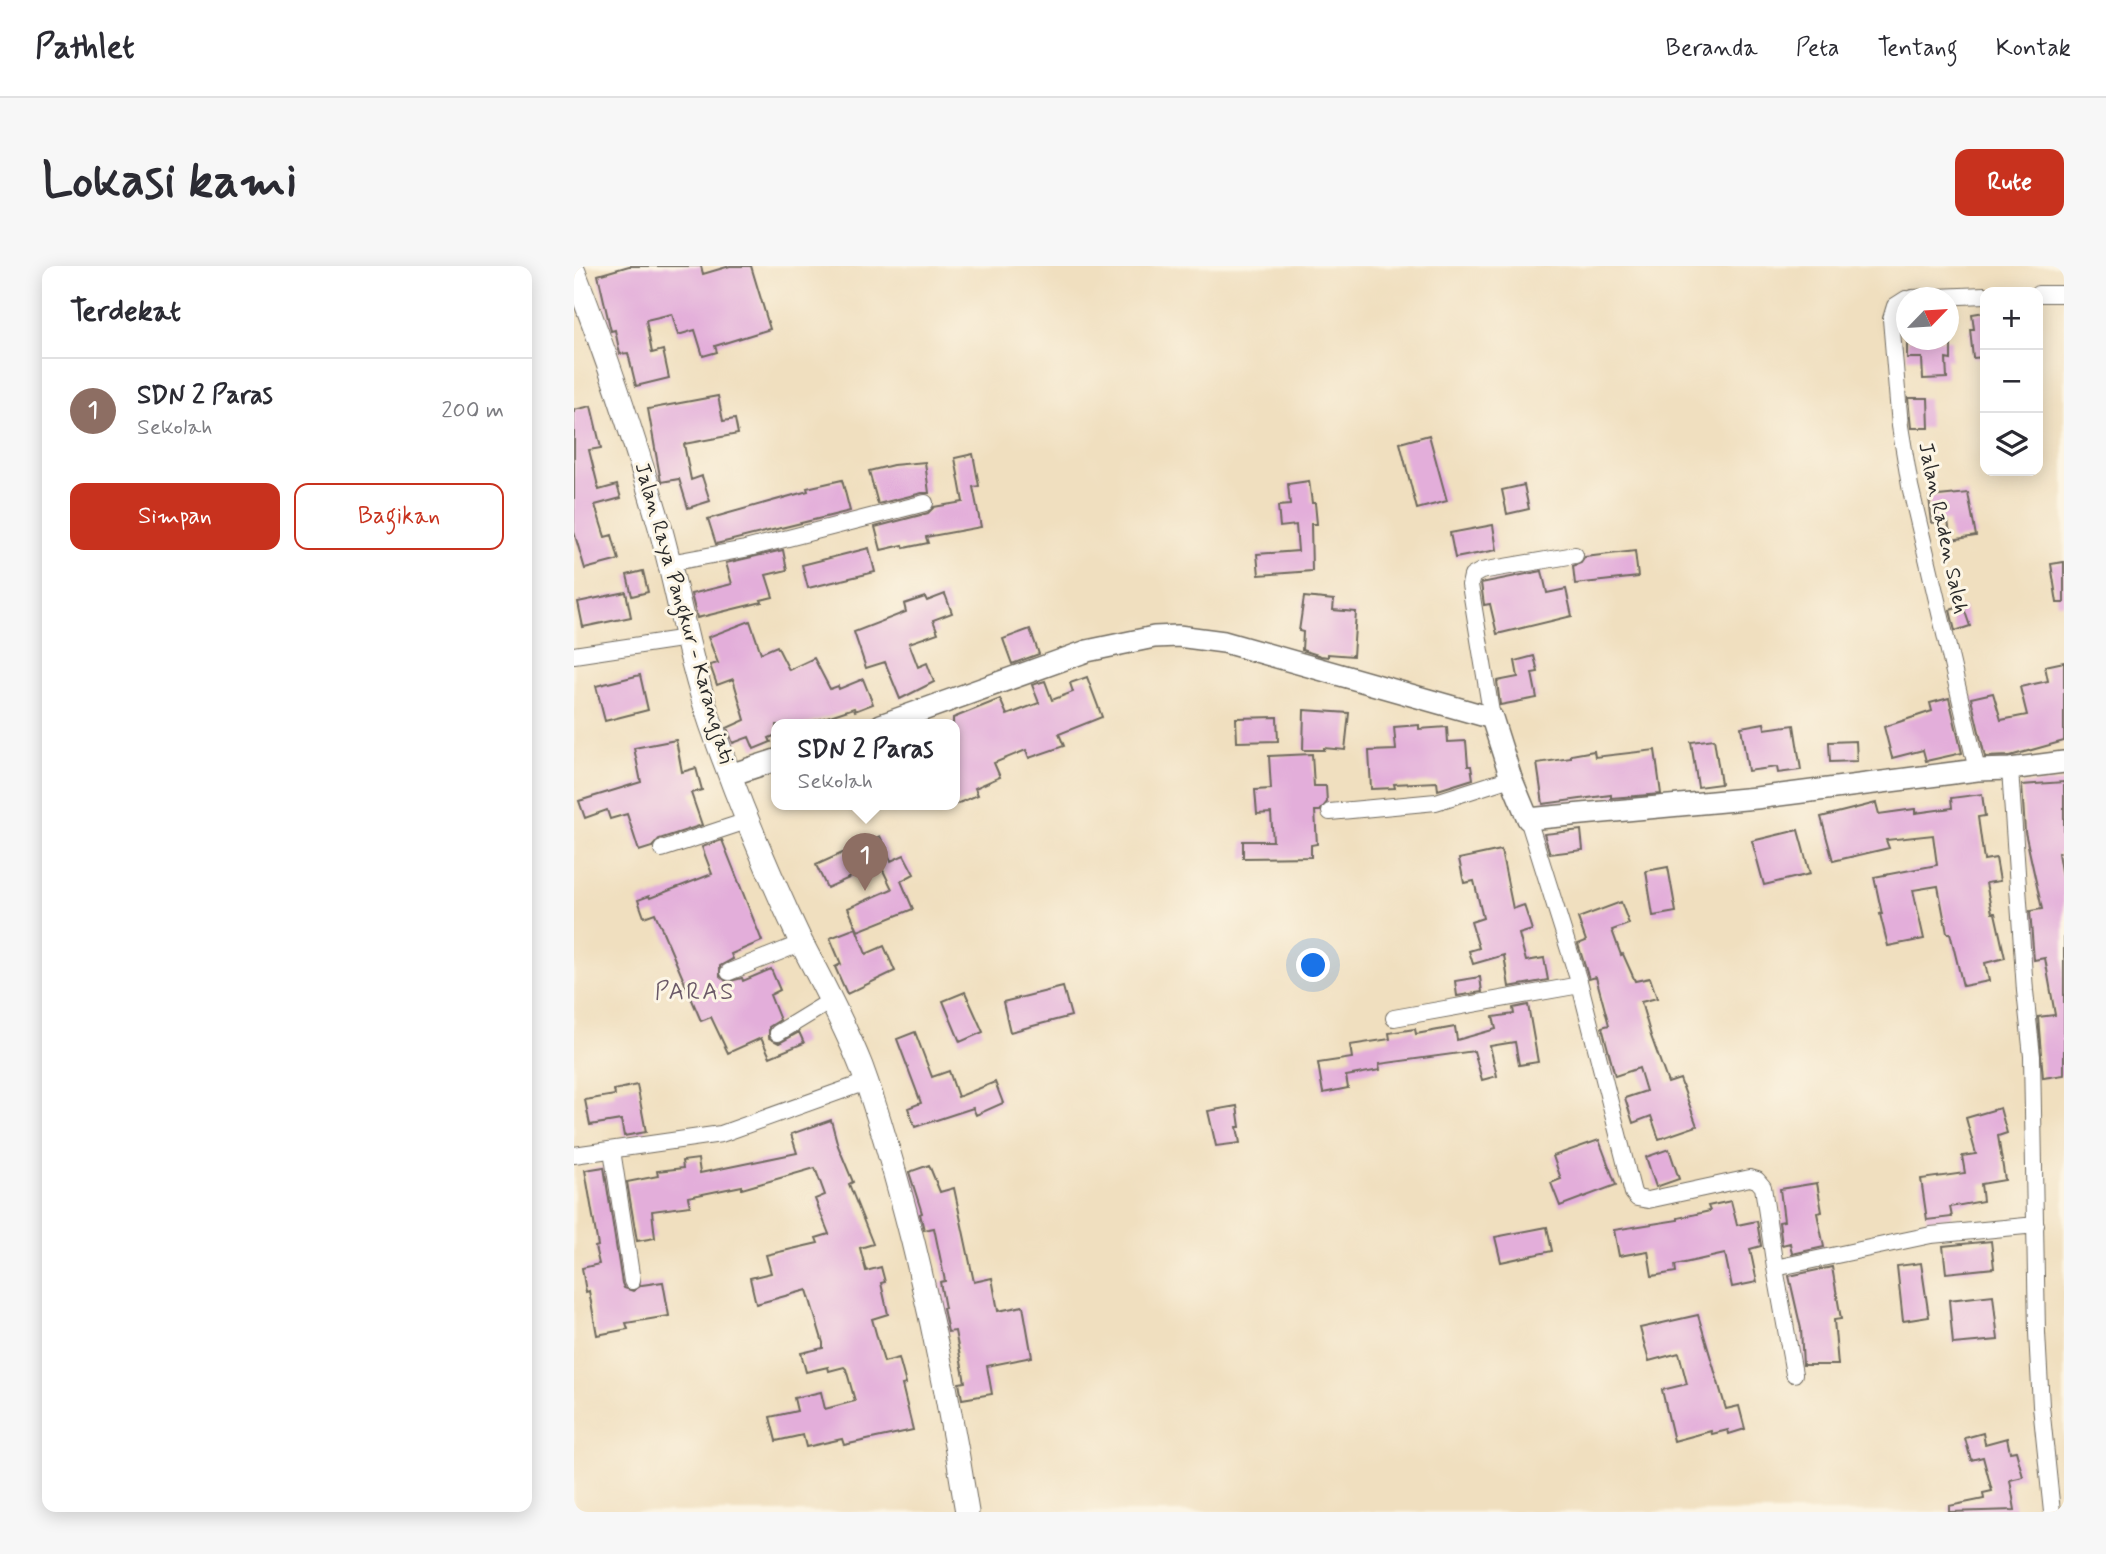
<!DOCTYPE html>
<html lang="id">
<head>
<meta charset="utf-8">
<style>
  body { margin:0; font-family:Mynerve,sans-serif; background:#f7f7f7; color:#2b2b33 }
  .controls { position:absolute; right:21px; top:21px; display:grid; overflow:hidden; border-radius:14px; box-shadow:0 4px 18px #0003 }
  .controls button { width:63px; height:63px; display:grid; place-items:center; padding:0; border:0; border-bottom:2px solid #e1e1e2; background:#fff; color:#2b2b33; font:35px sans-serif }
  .compass { position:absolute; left:1322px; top:21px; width:63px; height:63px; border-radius:50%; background:#fff; box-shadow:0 4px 18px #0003; rotate:65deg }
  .you { position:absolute; left:740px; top:700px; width:24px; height:24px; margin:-18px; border:5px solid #fff; border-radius:50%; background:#1a73e8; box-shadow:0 0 0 10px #1a73e833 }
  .badge { display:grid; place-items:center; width:46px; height:46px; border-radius:50%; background:#c8321e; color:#fff; font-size:23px; font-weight:700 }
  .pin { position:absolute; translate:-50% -58px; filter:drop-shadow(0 2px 4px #0008) }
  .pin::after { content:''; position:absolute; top:37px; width:24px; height:21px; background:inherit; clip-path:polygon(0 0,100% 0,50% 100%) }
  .popup { position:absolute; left:197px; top:453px; width:189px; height:91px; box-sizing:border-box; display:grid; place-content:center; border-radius:14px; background:#fff; filter:drop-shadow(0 2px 5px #0005); font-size:23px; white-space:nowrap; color:#7c7c81 }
  .popup b { font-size:26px; color:#2b2b33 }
  .popup::after { content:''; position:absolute; left:50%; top:100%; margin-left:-14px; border:14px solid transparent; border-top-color:#fff }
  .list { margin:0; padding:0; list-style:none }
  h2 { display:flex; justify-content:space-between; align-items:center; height:91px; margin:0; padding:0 28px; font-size:30px }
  h2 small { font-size:23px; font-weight:400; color:#7c7c81 }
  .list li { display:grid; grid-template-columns:46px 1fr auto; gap:21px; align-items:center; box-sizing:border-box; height:105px; padding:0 28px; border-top:2px solid #e1e1e2 }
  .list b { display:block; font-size:26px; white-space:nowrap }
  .list p { margin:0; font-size:23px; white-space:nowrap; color:#7c7c81 }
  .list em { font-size:23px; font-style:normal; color:#7c7c81 }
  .actions { display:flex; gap:14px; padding:21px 28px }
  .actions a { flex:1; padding:16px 0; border:2px solid #c8321e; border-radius:14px; text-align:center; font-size:24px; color:#c8321e }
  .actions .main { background:#c8321e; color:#fff }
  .icon { flex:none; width:38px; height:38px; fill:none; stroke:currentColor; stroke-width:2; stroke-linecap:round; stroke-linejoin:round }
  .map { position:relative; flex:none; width:1490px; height:1246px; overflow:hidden; border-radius:14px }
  header { display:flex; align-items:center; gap:42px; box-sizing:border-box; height:98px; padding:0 35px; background:#fff; border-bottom:2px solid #e1e1e2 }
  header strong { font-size:33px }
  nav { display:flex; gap:38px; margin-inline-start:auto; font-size:24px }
  .intro { display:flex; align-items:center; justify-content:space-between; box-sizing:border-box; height:168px; padding:0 42px }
  h1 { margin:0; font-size:49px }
  .button { padding:18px 32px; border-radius:14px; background:#c8321e; color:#fff; font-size:24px; font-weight:700 }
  main { display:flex; gap:42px; padding:0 42px }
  aside { flex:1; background:#fff; border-radius:14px; box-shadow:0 4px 18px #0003 }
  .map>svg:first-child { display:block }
  .building { fill:#e3aeda }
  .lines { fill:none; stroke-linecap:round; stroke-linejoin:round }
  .minor-casing { stroke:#706a5f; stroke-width:18 }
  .tertiary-casing { stroke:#706a5f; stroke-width:24 }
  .secondary-casing { stroke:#706a5f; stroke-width:25 }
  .minor { stroke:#fff; stroke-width:16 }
  .tertiary { stroke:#fff; stroke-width:21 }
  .secondary { stroke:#fff; stroke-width:23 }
  .labels { text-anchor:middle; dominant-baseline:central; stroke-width:6; stroke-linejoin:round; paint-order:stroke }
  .street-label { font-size:21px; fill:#2b2b2b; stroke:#fcf5e5 }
  .quarter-label { font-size:24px; letter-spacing:2px; fill:#6b5968; stroke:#fcf5e5 }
</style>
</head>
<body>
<header>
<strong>Pathlet</strong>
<nav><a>Beranda</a><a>Peta</a><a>Tentang</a><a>Kontak</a></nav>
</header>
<div class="intro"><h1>Lokasi kami</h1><a class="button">Rute</a></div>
<main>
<aside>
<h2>Terdekat<small></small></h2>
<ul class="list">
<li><span class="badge" style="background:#8d6e63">1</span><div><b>SDN 2 Paras</b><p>Sekolah</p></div><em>200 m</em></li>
</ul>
<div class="actions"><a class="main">Simpan</a><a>Bagikan</a></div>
</aside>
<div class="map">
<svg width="1490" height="1246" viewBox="0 0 1490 1246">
  <rect width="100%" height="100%" fill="#fcf5e5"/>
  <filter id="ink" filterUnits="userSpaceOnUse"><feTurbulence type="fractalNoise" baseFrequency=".0143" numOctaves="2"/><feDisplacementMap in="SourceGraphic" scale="14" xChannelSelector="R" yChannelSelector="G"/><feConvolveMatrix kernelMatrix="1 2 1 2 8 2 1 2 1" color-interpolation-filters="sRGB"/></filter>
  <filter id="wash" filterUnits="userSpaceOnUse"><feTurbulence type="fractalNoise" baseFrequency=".00686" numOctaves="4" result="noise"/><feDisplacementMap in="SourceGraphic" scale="28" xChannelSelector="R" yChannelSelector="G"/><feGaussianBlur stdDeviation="1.57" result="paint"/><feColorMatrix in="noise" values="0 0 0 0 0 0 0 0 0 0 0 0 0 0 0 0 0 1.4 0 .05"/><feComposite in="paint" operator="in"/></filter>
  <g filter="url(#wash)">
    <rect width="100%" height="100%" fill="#f0dfbf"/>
    <g id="blocks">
      <path class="building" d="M55,0H127L129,8L156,0H177L196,63L141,80L143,86L129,90L121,64L104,69L98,48L72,54L78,87L89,84L95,112L62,120L54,87L46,88L41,64L37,65L36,61L24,9Z
        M1411,46V91L1399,92L1396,63H1400L1398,48Z
        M1333,74H1377V94L1372,93L1373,112L1349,113L1348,92H1333Z
        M144,130L149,155L161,153L164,168L110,178L117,214L128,210L136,235L114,242L105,213L87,216L74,143Z
        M1334,132H1354L1355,162H1337Z
        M17,140L27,182L15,184L25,224L43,219L47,232L21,239L31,271L38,269L45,294L11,303L0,266V144Z
        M855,169L873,235L843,243L826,177Z
        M399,188L405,220L399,221L407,261L352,271L354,277L330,282L329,279L307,284L301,261L354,247L360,241L389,236L381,192Z
        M351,196L355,227H348L304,238L295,205L319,199Z
        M268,214L276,245L142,278L134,253L234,225L233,222Z
        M735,215L738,237H741L743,258H737L738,305L685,309L683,288L724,285L722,259L706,261L704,240L716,239L714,218Z
        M950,219L955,243L933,248L928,224Z
        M1394,227L1402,270L1377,274L1374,255L1358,257L1355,231Z
        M919,259L923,284L881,292L876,267Z
        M295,282L301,306L234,322L228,299Z
        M209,284L213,304L192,309L199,331L187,334L188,336L123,352L117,328L158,318L152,297Z
        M1061,285L1064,311L1001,318L999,300L1007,297L1011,291Z
        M1490,296V337H1483L1477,298Z
        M69,305L74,326L58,330L53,309Z
        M968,305L973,327L992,323L998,350L923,368L916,338L910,339L907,317Z
        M52,326L57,351L9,361L4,336Z
        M371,328L378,347L359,354L364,367L335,377L344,401L353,397L360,416L326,433L311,396L292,402L280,366L332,346L330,338L351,331L353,335Z
        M730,331L760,334L759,344L782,346L779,390L754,388V391L747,390L728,384L729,366L725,365Z
        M1389,340L1396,360L1381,365L1376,344Z
        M176,355L187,387L203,380L215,404L240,392L256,423L264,420L265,423L289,413L299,438L281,445L280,442L229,459H202V469L195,472L197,476L180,483L175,471L159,477L153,462L171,454L159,413L143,419L136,399L144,397L134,371Z
        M456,363L465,388L438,398L429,373Z
        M960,390L964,406L958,407L963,432L926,439L923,415L944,411L941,395Z
        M1490,396V475L1436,490L1411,491L1397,432L1419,427L1427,454L1453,449L1446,421L1474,415L1471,400Z
        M66,409L74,444L31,455L22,420Z
        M513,411L528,451L485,468L490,480L455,492L452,484L420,497L426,511L401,522L404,529L380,539L379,452L426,433L433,449L465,437L458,419L471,415L478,434L499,426L496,417Z
        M1375,432L1388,487L1352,495L1349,484L1318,492L1310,461L1358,445L1356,437Z
        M730,444L775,447L771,484L750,482V484H729Z
        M703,451L704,475L663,476L662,452Z
        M1190,457L1191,463L1220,459L1227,504L1204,507L1203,501L1174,505L1167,461Z
        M845,459V463L873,461L874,476L892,475L894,500H897L899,513L864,524L863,516L820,518L821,522L797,523L795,485L822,484L820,461Z
        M1140,473L1147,518L1124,521L1117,476Z
        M102,474L108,506L122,502L128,524L117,527L128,559L85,573L78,581L65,585L53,548L36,553L33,544L11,552L5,535L67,516L60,482Z
        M1282,475L1283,495L1256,496L1255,476Z
        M1081,484L1087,528L1037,532V529L969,538L963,497L997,492V489L1020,485L1021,491Z
        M738,488L740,520H752L753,536L746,545H741L743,578L737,579V591L669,592V575H699L697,547L683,548L681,524L697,523L695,490Z
        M1490,516V586L1484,587L1488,611H1490V809L1469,812L1464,751L1481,749L1471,692L1460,694L1456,645L1468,643L1451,566L1448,519Z
        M1408,528L1411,550L1404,551L1410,594L1422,592L1426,615L1412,617L1418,647H1421L1431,692L1411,697L1415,715L1389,720L1376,667H1373L1364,620L1339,624L1350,673L1314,680L1306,648H1308L1300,611L1363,599L1359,569L1312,574L1315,582L1259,595L1247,551L1302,537L1305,548L1341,543V547L1378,542L1377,532Z
        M1007,564L1009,584L976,588L970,568Z
        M1224,564L1236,608L1190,619L1178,575Z
        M306,570L317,595L330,589L340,608L327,615L339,643L284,665L274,642L318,623L306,598L253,622L242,599Z
        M148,574L188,675L157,688L159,693L146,700V710L153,716L168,712L169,715L197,703L206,724L196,729L206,754L195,761V772L205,777L225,766L230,777L196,791L187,772L154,787L137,751L127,755L81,647L70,651L64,634L75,630L76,632L138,608L128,581Z
        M927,584L939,643L950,639L958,664L945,668L952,695L970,692L974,714L935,721L930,689L899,698L895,685L905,682L897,656L909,652L900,615L890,617L885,593Z
        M1094,601L1102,646L1079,650L1072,605Z
        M1047,636L1055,658L1038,664L1047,689L1049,688L1061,715L1076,712L1083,732L1067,736L1077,770L1094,817L1106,813L1123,860L1085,873L1077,850L1059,857L1051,832L1072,825L1065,802L1041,810L1028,761L1035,759L1022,711L1015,713L1004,678L1012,675L1004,652Z
        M282,662L292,688L310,680L321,705L273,728L261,701L267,698L256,672Z
        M906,711L908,726L883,730L881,715Z
        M489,721L497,750L436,766L429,736Z
        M391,726L409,766L386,776L369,735Z
        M954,739L964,796L945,799L941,776L916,780L923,810L908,814L900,785L805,798L806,804L772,810L774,822L749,827L744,797L778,792L776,779L816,773L815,767L841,763L842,768L881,761L883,774L922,763L919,751L940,748L939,742Z
        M341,766L358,811L375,805L384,831L421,816L429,837L402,849L399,842L341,861L334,842L347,837L323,773Z
        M63,819L72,866L50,870L47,854L16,859L11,834L41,829L40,824Z
        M663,840L666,861H663L666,877L642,880L634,845Z
        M1426,842L1433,867L1424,870L1431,914L1407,918L1409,935L1376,941L1378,951L1353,954L1347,913L1391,907L1388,890L1402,888L1392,852Z
        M257,854L264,880L279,916L275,918L299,978L286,982L292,1005L307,1001L311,1016L307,1017L314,1048L298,1053L310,1096L325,1092L332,1118L328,1119L339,1164L270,1179L268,1173L232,1181L229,1169L202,1175L196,1151L223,1145L220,1132L247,1126L251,1143L281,1135L272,1103L270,1101L255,1105L254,1101L232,1106L227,1087L249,1082V1077L233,1024L182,1038L176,1012L197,1007L192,989L244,977L242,972L255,968L241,933L251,929L241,902L168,923V920L114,931L116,940L78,945L81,972L63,975L53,916L84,910L83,905L109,902L108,895L124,893L126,907L223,887L217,868Z
        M1025,874L1042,919L986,940L977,917L987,913L979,890Z
        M1095,883L1105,913L1082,921L1072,891Z
        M355,899L366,926L380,922L400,1016L418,1012L424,1045L449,1040L458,1091L413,1100L418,1128L388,1133L385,1117L391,1116L381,1065L374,1066L369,1042H371L366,1016L371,1015L360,962L350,964L346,948L348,947L335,906Z
        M30,901L48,1017L50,1022L59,1025L68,1019L89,1016L95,1050L52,1057L54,1063L23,1069L15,1025L12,1026L8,1002L25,998L21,981L24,980L11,904Z
        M1243,917L1248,946L1243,947L1250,981L1218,988L1216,977L1208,979L1205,956L1210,955L1206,923Z
        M1157,935L1163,959L1183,955L1187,980L1176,983L1183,1016L1158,1021L1151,988L1101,999L1102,1006L1078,1010L1074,985L1045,990L1040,964L1104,954V952L1136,945L1134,940Z
        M973,961L978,985L927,996L921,971Z
        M1417,975L1420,1002L1372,1007L1369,980Z
        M1347,997L1355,1051L1329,1055L1323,1000Z
        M1258,1001L1267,1053L1260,1054L1264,1099H1229L1227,1063L1215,1010Z
        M1419,1029L1424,1074L1379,1078L1375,1034Z
        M1124,1049L1152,1143L1165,1140L1171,1163L1155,1168L1154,1164L1138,1168L1137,1165L1100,1175L1088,1124L1113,1118L1105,1087L1075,1095L1066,1062Z
        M1409,1167L1411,1178L1433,1172L1436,1186L1442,1185L1449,1211L1436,1214L1441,1244L1375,1246V1240L1410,1233L1409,1227L1418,1225L1409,1191L1397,1194L1391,1172Z"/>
    </g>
  </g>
  <g filter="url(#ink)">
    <use href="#blocks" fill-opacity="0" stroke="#706a5f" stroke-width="2"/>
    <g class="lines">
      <g class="minor-casing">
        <path id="minor" d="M1464,28H1490
          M1338,32L1411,29
          M1332,33L1321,40L1317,53L1326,160L1336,220L1403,504
          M95,297L171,283L351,237
          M0,389L113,372
          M918,452L896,319L898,310L907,305L1001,289
          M1436,503L1451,725L1458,790L1463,1067L1467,1140L1478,1246
          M756,546L862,536L937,512
          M954,553L1006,719L1059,927L1063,932L1074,934L1176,912L1183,914L1189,921L1201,1002L1357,969L1462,959
          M88,583L173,555
          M155,706L228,677
          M820,752L1006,719
          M204,767L258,734
          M38,884L58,1015
          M0,889L147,868L292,816
          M1201,1002L1220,1108"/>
      </g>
      <g class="tertiary-casing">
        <path id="tertiary" d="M307,459L513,385L580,371L604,370L650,376L918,452L937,512L954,553L1182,532L1403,504L1436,503L1490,496
          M156,509L202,494"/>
      </g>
      <g class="secondary-casing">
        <path id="secondary" d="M0,6C33,90 61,175 86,261C104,326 115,394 137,458C163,532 193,605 227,676C248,717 270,757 287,800C308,857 324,917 339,976C361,1066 379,1155 393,1246"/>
      </g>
      <use href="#minor" class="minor"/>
      <use href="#tertiary" class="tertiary"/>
      <use href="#secondary" class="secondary"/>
    </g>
  </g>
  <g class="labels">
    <g class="street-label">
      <text transform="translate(1369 262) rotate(78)">Jalan Raden Saleh</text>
      <text transform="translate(110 347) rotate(74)">Jalan Raya Pangkur - Karangjati</text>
    </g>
    <g class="quarter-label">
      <text x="121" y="726">PARAS</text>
    </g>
  </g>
</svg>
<div class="controls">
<button>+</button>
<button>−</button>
<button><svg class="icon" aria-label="layers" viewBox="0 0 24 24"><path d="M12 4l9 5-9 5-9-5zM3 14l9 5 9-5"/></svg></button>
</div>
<svg class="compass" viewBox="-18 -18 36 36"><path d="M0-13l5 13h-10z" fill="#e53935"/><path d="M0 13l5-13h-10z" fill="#7c7c81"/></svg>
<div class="you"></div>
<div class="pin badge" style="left:291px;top:625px;background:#8d6e63">1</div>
<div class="popup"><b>SDN 2 Paras</b>Sekolah</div>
</div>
</main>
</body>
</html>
